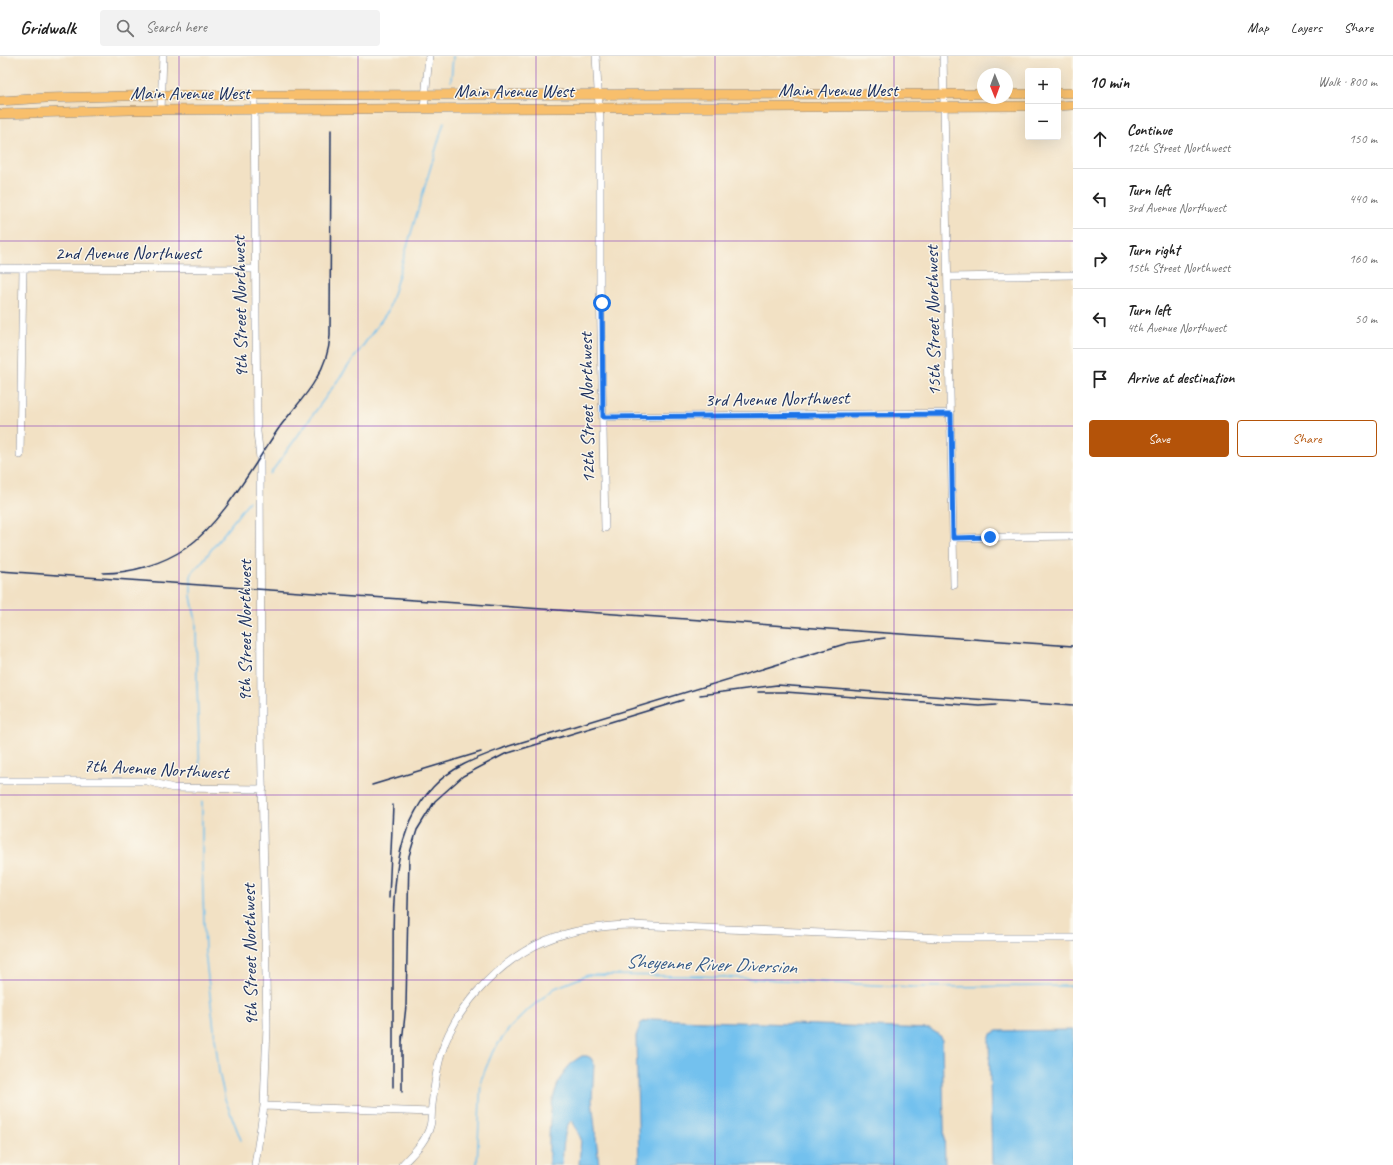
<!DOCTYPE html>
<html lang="en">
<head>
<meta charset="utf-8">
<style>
  body { margin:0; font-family:Caveat,sans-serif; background:#f2f2f2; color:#222 }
  .controls { position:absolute; right:12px; top:12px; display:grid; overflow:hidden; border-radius:4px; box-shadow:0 4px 16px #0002 }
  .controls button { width:36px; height:36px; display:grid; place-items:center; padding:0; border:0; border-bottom:1px solid #e0e0e0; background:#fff; color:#222; font:20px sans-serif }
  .compass { position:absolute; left:977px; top:12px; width:36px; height:36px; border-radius:50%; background:#fff; box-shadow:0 4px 16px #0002; rotate:179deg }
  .stop { position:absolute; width:12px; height:12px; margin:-9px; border:3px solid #1a73e8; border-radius:50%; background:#fff }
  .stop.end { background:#1a73e8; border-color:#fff; box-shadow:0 1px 4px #0008 }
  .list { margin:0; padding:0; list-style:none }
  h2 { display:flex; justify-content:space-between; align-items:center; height:52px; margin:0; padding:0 16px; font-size:17px }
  h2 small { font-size:13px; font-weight:400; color:#767676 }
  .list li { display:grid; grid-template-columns:26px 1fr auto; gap:12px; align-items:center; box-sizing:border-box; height:60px; padding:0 16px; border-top:1px solid #e0e0e0 }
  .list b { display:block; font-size:15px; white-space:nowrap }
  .list p { margin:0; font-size:13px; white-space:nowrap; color:#767676 }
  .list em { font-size:13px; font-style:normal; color:#767676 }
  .actions { display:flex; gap:8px; padding:12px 16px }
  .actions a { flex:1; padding:9px 0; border:1px solid #b45309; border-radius:4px; text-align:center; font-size:14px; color:#b45309 }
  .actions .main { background:#b45309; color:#fff }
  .icon { flex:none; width:22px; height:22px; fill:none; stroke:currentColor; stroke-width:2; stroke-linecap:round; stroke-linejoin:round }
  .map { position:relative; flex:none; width:1073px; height:1109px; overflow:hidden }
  header { display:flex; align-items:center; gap:24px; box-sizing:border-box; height:56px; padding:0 20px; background:#fff; border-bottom:1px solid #e0e0e0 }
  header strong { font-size:19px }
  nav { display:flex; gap:22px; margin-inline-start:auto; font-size:14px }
  .search { width:280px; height:36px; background:#f2f2f2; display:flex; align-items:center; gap:10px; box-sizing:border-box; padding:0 14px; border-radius:4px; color:#767676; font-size:15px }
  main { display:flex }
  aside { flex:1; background:#fff }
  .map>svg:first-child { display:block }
  .water { fill:#73c1ee; stroke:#4778a6 }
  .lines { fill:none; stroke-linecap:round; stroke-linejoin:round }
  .stream { stroke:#73c1ee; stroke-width:1.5 }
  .minor-casing { stroke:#868891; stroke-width:8 }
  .major-casing { stroke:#868891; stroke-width:10 }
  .minor { stroke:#fff; stroke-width:7 }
  .major { stroke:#f8bf6c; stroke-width:9 }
  .rail { stroke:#1b2f5e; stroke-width:1.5 }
  .route { stroke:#1a73e8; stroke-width:5 }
  .grid { fill:none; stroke:#7b2cbf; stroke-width:1; stroke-opacity:0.55 }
  .labels { text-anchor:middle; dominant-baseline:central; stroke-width:3; stroke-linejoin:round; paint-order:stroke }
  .street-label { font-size:19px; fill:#1b2f5e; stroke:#fbf7ec }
  .water-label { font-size:20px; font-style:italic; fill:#355b89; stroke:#fbf7ec }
</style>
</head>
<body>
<header>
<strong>Gridwalk</strong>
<div class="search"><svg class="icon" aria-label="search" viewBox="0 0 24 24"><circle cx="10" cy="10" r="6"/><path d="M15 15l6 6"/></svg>Search here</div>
<nav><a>Map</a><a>Layers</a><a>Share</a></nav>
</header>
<main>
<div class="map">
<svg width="1073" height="1109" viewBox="0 0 1073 1109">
  <rect width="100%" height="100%" fill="#fbf7ec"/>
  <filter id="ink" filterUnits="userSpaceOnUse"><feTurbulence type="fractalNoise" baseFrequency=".025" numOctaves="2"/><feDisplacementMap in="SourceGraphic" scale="8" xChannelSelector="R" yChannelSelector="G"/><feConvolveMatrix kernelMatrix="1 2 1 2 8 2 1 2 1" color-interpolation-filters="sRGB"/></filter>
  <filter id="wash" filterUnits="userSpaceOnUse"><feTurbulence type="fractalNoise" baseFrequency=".012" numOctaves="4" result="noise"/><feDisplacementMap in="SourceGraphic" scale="16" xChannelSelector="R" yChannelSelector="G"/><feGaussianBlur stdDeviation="0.9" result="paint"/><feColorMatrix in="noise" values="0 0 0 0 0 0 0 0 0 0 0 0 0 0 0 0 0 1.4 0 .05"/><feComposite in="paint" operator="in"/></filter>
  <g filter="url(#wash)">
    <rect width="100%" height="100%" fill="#f2e1c4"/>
    <path class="water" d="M651,963L930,973L938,978L942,984L945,1109H639L636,980L641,967Z
      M1073,974V1109H992L989,983L991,978L997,975Z
      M582,1000H587L591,1002L594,1008L592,1044L599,1109H579L581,1083L572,1064C563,1069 563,1099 562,1109H549C549,1074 546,1019 582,1000Z"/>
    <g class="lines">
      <path class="stream" d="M451,25L453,0
        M270,418L388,255L444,66
        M200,719L197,629L196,566L191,540V520L193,515L201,507L249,445
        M202,746V809L205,896L219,1016L225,1043L241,1084
        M477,1109L481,1024L493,995L509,973L529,953L555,932L588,919L701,920L912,931L1073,930"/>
    </g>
  </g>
  <g filter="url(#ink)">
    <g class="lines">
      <g class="minor-casing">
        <path id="minor" d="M596,0L600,66V227L605,472
          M943,0L954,529
          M254,40L257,376L260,402L261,672L267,970L264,1050L255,1109
          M424,53L429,0
          M161,54L163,0
          M0,212L255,213
          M948,221L1073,219
          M603,361L951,357
          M20,399L23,212
          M953,482L1073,480
          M0,725H147L173,732L263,733
          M264,1050L431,1056
          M402,1109C412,1098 426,1086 430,1070C432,1064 431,1056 432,1049C434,1032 436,1015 441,998C448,975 461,954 477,936C521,886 566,871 630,869L942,882H1073"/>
      </g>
      <g class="major-casing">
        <path id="major" d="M1058,37H1073
          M1007,38H1028
          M0,45L46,42L162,39L983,38
          M1058,50L1073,49
          M0,58L130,54L1028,50"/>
      </g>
      <use href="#minor" class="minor"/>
      <use href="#major" class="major"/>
      <path class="rail" d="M0,515L1073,590
        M103,517C132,517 162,508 186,492C223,466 254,408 279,372C291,355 306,341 316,323C324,310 329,296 330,280L331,74
        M758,636H785L980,650L996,649
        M700,639L777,629L1073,650
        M372,729L481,696
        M389,842L393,749
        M402,980V1036
        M402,986L406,950L409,800L417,774L435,745L463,720L505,698L683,644
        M393,1031C393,993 393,956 393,919C394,857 387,780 433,731C453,709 483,700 509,690L848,587L885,582"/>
    </g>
  </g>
  <g class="lines" filter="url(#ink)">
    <path class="route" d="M602,247L603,361L951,358L953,482L990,481"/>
  </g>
  <path class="grid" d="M179,0V1109M358,0V1109M536,0V1109M715,0V1109M894,0V1109M0,185H1073M0,370H1073M0,554H1073M0,739H1073M0,924H1073"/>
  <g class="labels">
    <g class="street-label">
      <text x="838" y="34">Main Avenue West</text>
      <text x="514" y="35">Main Avenue West</text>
      <text x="190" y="37">Main Avenue West</text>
      <text x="128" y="197">2nd Avenue Northwest</text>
      <text transform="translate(240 251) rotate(-91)">9th Street Northwest</text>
      <text transform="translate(933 265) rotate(-91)">15th Street Northwest</text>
      <text transform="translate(777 343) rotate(-1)">3rd Avenue Northwest</text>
      <text transform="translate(587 352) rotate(-91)">12th Street Northwest</text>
      <text transform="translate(245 575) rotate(-90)">9th Street Northwest</text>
      <text transform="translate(156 713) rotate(3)">7th Avenue Northwest</text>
      <text transform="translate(250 899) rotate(-91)">9th Street Northwest</text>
    </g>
    <g class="water-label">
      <text transform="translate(711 908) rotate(2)">Sheyenne River Diversion</text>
    </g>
  </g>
</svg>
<div class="controls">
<button>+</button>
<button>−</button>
</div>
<svg class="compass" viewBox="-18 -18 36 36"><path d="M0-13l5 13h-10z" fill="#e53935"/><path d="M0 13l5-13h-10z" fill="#767676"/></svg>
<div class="stop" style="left:602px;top:247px"></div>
<div class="stop end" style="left:990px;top:481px"></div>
</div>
<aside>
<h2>10 min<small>Walk · 800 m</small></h2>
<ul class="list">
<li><svg class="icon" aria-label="ahead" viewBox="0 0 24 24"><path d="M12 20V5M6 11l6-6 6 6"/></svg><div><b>Continue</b><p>12th Street Northwest</p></div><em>150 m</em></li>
<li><svg class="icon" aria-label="left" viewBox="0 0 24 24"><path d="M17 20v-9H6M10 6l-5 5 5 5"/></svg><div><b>Turn left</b><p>3rd Avenue Northwest</p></div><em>440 m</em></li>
<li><svg class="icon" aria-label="right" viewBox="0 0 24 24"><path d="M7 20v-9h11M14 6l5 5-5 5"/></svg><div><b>Turn right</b><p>15th Street Northwest</p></div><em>160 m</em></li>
<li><svg class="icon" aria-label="left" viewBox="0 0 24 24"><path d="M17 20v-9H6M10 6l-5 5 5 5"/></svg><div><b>Turn left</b><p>4th Avenue Northwest</p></div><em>50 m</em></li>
<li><svg class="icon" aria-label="arrive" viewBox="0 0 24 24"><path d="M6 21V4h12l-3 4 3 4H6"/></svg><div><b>Arrive at destination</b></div></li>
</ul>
<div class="actions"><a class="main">Save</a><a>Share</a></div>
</aside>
</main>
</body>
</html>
